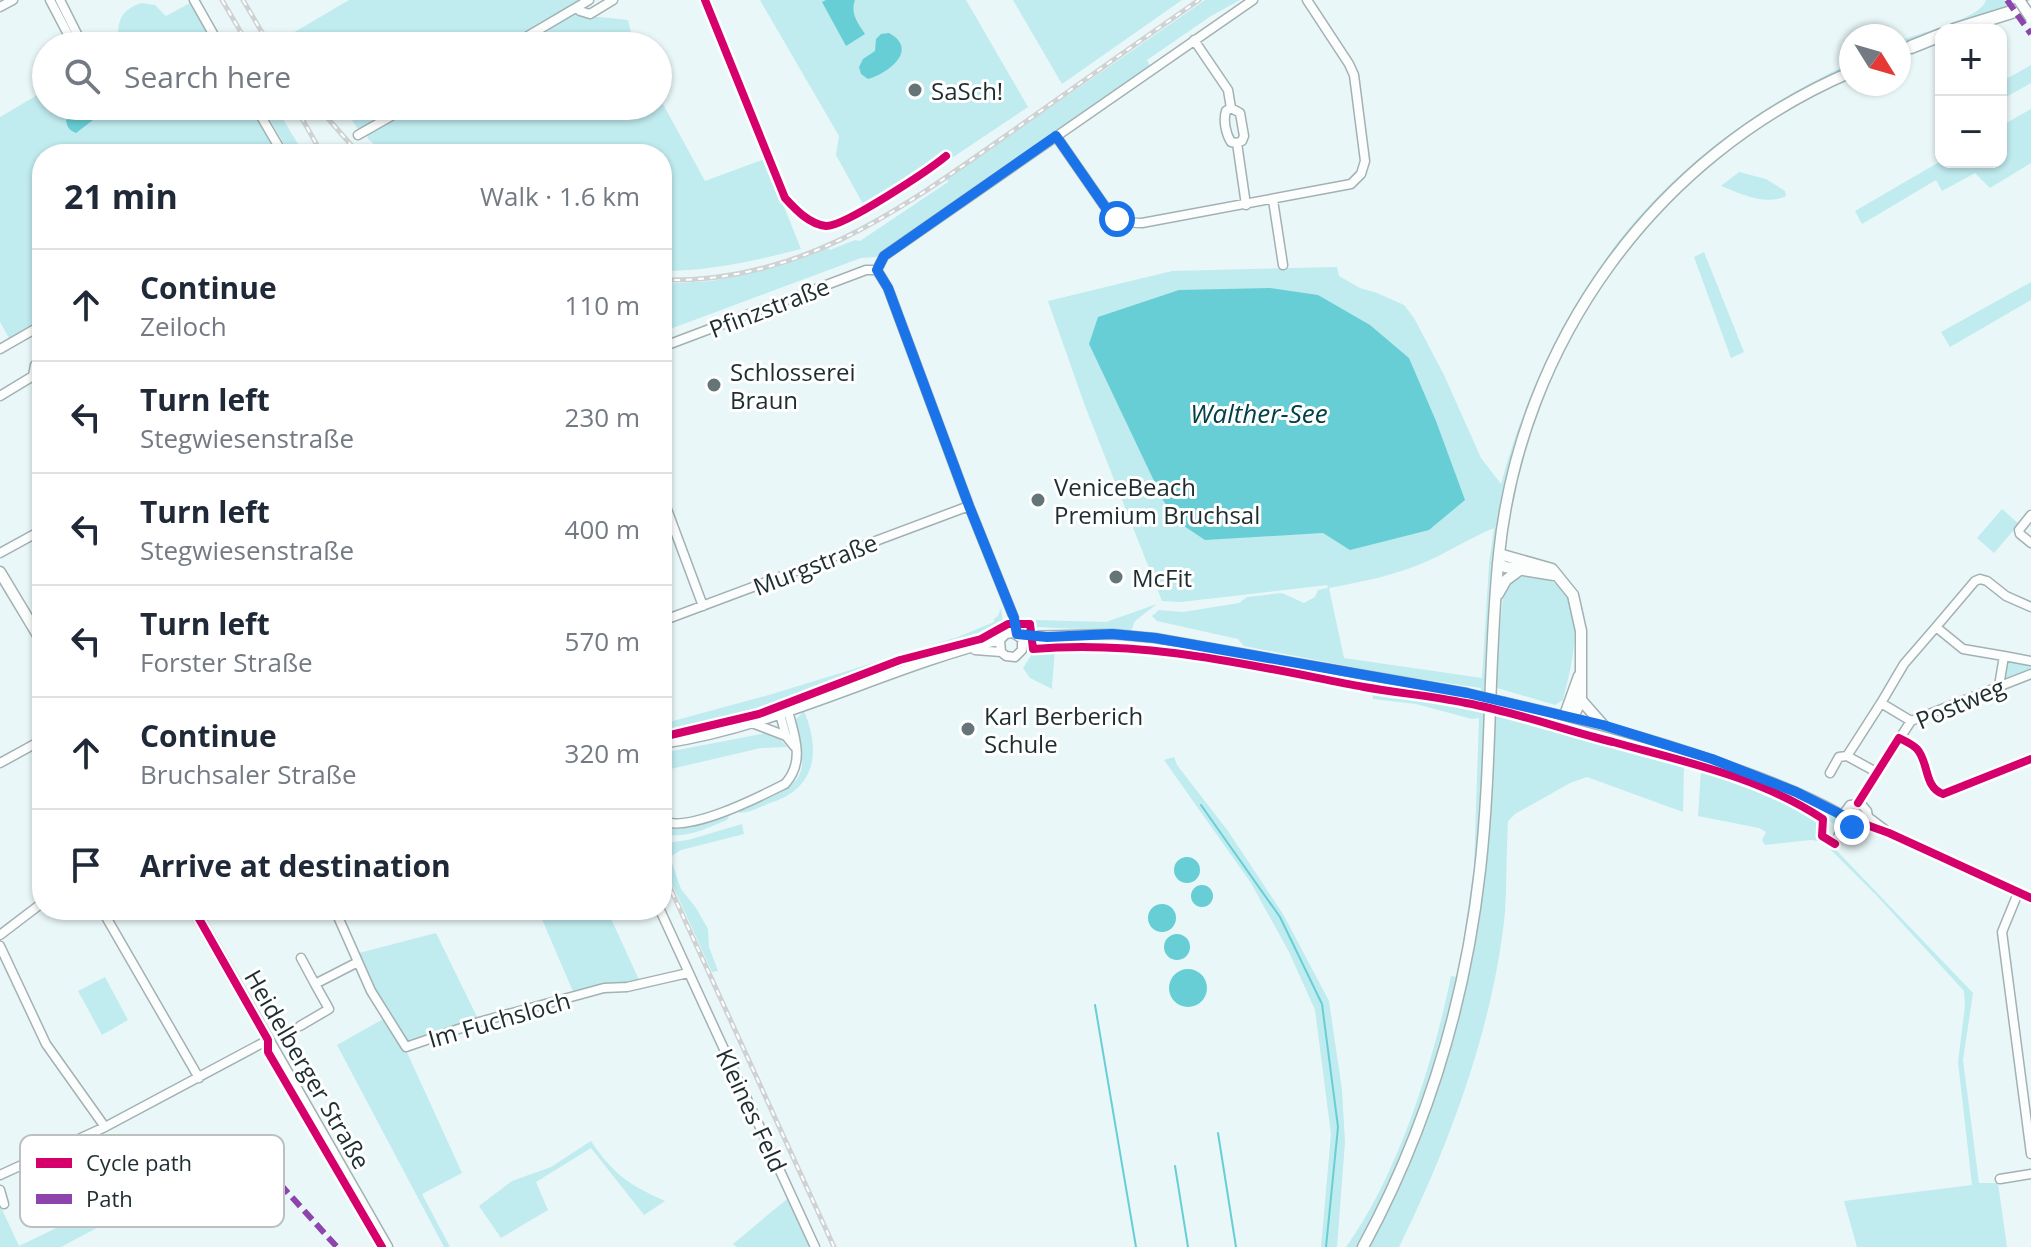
<!DOCTYPE html>
<html lang="en">
<head>
<meta charset="utf-8">
<style>
  body { margin:0; font-family:"Open Sans",sans-serif; background:#f2f2f3; color:#1f2937 }
  .controls { position:absolute; right:24px; top:24px; display:grid; overflow:hidden; border-radius:16px; box-shadow:0 2px 6px #0004 }
  .controls button { width:72px; height:72px; display:grid; place-items:center; padding:0; border:0; border-bottom:2px solid #e0e1e3; background:#fff; color:#1f2937; font:40px sans-serif }
  .compass { position:absolute; left:1839px; top:24px; width:72px; height:72px; border-radius:50%; background:#fff; box-shadow:0 2px 6px #0004; rotate:127deg }
  .stop { position:absolute; width:24px; height:24px; margin:-18px; border:6px solid #1a73e8; border-radius:50%; background:#fff }
  .stop.end { background:#1a73e8; border-color:#fff; box-shadow:0 2px 8px #0008 }
  .list { margin:0; padding:0; list-style:none }
  h2 { display:flex; justify-content:space-between; align-items:center; height:104px; margin:0; padding:0 32px; font-size:34px }
  h2 small { font-size:26px; font-weight:400; color:#747a83 }
  .list li { display:grid; grid-template-columns:52px 1fr auto; gap:24px; align-items:center; box-sizing:border-box; height:112px; padding:0 32px; border-top:2px solid #e0e1e3 }
  .list b { display:block; font-size:30px; white-space:nowrap }
  .list p { margin:0; font-size:26px; white-space:nowrap; color:#747a83 }
  .list em { font-size:26px; font-style:normal; color:#747a83 }
  .icon { flex:none; width:44px; height:44px; fill:none; stroke:currentColor; stroke-width:2; stroke-linecap:round; stroke-linejoin:round }
  .map { position:relative; flex:none; width:2031px; height:1247px; overflow:hidden }
  .search { position:absolute; background:#fff; box-shadow:0 2px 6px #0004; left:32px; top:32px; width:640px; height:88px; display:flex; align-items:center; gap:20px; box-sizing:border-box; padding:0 28px; border-radius:44px; color:#747a83; font-size:30px }
  .panel { position:absolute; background:#fff; box-shadow:0 2px 6px #0004; left:32px; top:144px; width:640px; height:776px; border-radius:32px }
  .map>svg:first-child { display:block }
  .green { fill:#c0ebef; fill-rule:evenodd }
  .water { fill:#68ced5 }
  .lines { fill:none; stroke-linecap:round; stroke-linejoin:round }
  .stream { stroke:#68ced5; stroke-width:2 }
  .minor-casing { stroke:#a3b1b2; stroke-width:11 }
  .major-casing { stroke:#a3b1b2; stroke-width:13 }
  .highway-casing { stroke:#a3b1b2; stroke-width:15 }
  .minor { stroke:#fcfefe; stroke-width:8 }
  .major { stroke:#fcfefe; stroke-width:10 }
  .highway { stroke:#fcfefe; stroke-width:12 }
  .rail-casing { stroke:#cfd2d3; stroke-width:5 }
  .rail { stroke:#fff; stroke-width:2; stroke-dasharray:6; stroke-linecap:butt }
  .minor-bridge-casing { stroke:#a3b1b2; stroke-width:11; stroke-linecap:butt }
  .major-bridge-casing { stroke:#a3b1b2; stroke-width:13; stroke-linecap:butt }
  .minor-bridge { stroke:#fcfefe; stroke-width:8 }
  .major-bridge { stroke:#fcfefe; stroke-width:10 }
  .quiet { stroke:#8e44ad; stroke-width:6; stroke-dasharray:12 6; stroke-linecap:butt }
  .cycleway-casing { stroke:#fff; stroke-width:13 }
  .cycleway { stroke:#d6006c; stroke-width:8 }
  .route { stroke:#1a73e8; stroke-width:10 }
  .poi-dot { fill:#657476; stroke:#fff; stroke-width:3 }
  .labels { text-anchor:middle; dominant-baseline:central; stroke-width:6; stroke-linejoin:round; paint-order:stroke }
  .poi-label { font-size:24px; fill:#1e2e30; stroke:#fff; text-anchor:start }
  .street-label { font-size:24px; fill:#1e2e30; stroke:#fff }
  .water-label { font-size:26px; font-style:italic; fill:#024146; stroke:#fff }
  .key { fill:#fff; stroke:#bcc0c1; stroke-width:2 }
  .key-label { font-size:22px; fill:#1e2e30 }
</style>
</head>
<body>
<div class="map">
<svg width="2031" height="1247" viewBox="0 0 2031 1247">
  <rect width="100%" height="100%" fill="#e9f7f8"/>
  <path class="green" d="M349,0H582L503,46H320L318,43L310,46H291L286,37Z
    M760,0H966L1028,107L877,208L863,204L836,155L839,136Z
    M1013,0H1182L1062,84Z
    M1205,0H1240L1211,16L1147,60L1150,66L876,257L861,258L662,332V284L712,281L770,268L828,248L830,250L855,240L860,241L948,182L947,179Z
    M1986,0H2004L2009,8L1929,33L1899,45V41C1919,33 1981,19 1986,0Z
    M142,3L155,5L166,16L190,3L215,46H120C115,25 120,9 142,3Z
    M571,14L628,20L634,46H516Z
    M1851,63V66C1652,159 1525,325 1494,544C1481,642 1489,743 1480,841C1468,973 1427,1134 1358,1247H1346C1397,1177 1434,1061 1451,976L1458,977L1474,868L1479,718L1472,719L1416,704L1373,699L1372,690L1343,682L1345,675L1407,687L1405,695L1478,710L1481,688L1393,675L1244,646L1238,639L1157,621L1152,616L1159,610L1183,612L1239,603L1247,597L1282,593L1304,603L1315,597L1318,590L1328,588L1327,585L1181,602L1162,601L1085,406L1048,301L1172,271L1337,267L1339,276L1360,288L1377,293L1404,305L1414,318L1444,375L1481,458L1501,484C1555,287 1665,149 1851,63ZM1090,345L1323,533L1205,539L1163,500ZM1494,528L1489,564L1482,678L1344,658L1329,588C1364,581 1399,575 1432,559C1453,549 1472,537 1494,528Z
    M2031,65V83L2001,100V82Z
    M46,90V106H249L277,154H42V319L9,338L0,322V117Z
    M658,95L705,181L765,159L801,249C754,261 710,271 662,271V154H385L367,138L370,132L414,106H658Z
    M262,106H275L304,154H290Z
    M343,106H402L359,131Z
    M2031,109V163L1990,188L1975,173L1942,191L1936,180L1862,224L1855,211L1941,161L2001,162V126Z
    M1739,172L1766,179L1785,191L1786,196C1766,206 1741,194 1721,186Z
    M1704,252L1744,352L1731,358L1694,257Z
    M2031,282V300L1950,347L1941,332Z
    M2002,509L2019,524L1994,553L1977,538Z
    M1526,575C1534,576 1543,577 1551,581C1590,602 1571,667 1563,700L1555,705L1494,687L1503,597L1513,581Z
    M1157,604L1135,621L1131,631L1036,627L1033,620L1106,622Z
    M1001,608L1003,624C969,642 933,647 897,659C820,686 744,722 662,735V724L769,695L958,637L994,622V619L998,616Z
    M1055,649L1052,686V689L1030,678L1023,668L1034,651Z
    M2007,659L2031,664V671L2004,680Z
    M804,711C821,751 816,789 770,803C760,807 751,812 740,813L736,809C758,802 801,792 802,764C802,748 795,734 796,719Z
    M1498,714L1684,763L1683,812L1587,777L1570,783L1515,814L1508,821C1506,851 1507,882 1505,912C1494,1025 1449,1146 1399,1247H1368C1398,1189 1426,1130 1445,1067C1481,953 1490,835 1494,716Z
    M766,733L778,737L787,747L761,748L662,771V753Z
    M1174,757L1177,765L1228,831L1283,914L1329,1001L1342,1090L1345,1142L1337,1247H1321L1331,1134L1315,1010L1289,952L1251,883L1164,760Z
    M1701,769L1780,797L1798,805L1820,821V835L1825,842L1811,840L1765,845L1762,840L1766,832L1759,828L1698,816Z
    M1758,780L1838,816V827L1800,800L1757,782Z
    M725,815L729,817L727,820C705,829 685,839 662,834V826L681,829Z
    M742,824L744,834L681,850L670,857L681,889L696,908L708,929L709,947L718,971L712,972L662,862V839L664,843L688,840Z
    M1829,848L1836,850L1859,874L1973,993L1963,1060L1979,1183H1998L2007,1247H1857L1844,1201L1972,1185L1958,1062L1965,1006L1964,991L1878,897Z
    M662,907L819,1247H737L733,1244L793,1194Z
    M538,910H607L640,982L575,996Z
    M436,933L479,1021L408,1042L402,1038L375,991L359,953Z
    M105,977L128,1020L102,1035L78,991Z
    M385,1018L405,1048L462,1173L422,1194L450,1247H444L337,1045Z
    M591,1141C613,1174 629,1185 665,1201L644,1215L591,1148L536,1182L548,1210L501,1238L479,1206L512,1181L551,1167Z
    M169,1145L182,1169L233,1145L240,1152L61,1247H0V1205L19,1246L139,1188L129,1168L96,1182L95,1179Z"/>
  <path class="water" d="M826,0H855C850,14 858,23 865,34L846,46L822,2Z
    M889,33C920,50 887,74 868,79L861,74L859,67L863,59L875,51L876,39L881,34Z
    M82,106L89,110L93,120L76,133C69,130 67,127 66,120Z
    M1270,288L1318,295L1370,325L1409,358L1436,421L1465,500L1429,530L1350,550L1323,533L1205,540L1178,522L1163,500L1089,344L1098,317L1179,290Z
    M1174 870a13 13 0 1 1 26 0a13 13 0 1 1-26 0Z
    M1191 896a11 11 0 1 1 22 0a11 11 0 1 1-22 0Z
    M1148 918a14 14 0 1 1 28 0a14 14 0 1 1-28 0Z
    M1164 947a13 13 0 1 1 26 0a13 13 0 1 1-26 0Z
    M1169 988a19 19 0 1 1 38 0a19 19 0 1 1-38 0Z"/>
  <g class="lines">
    <path class="stream" d="M1201,805L1280,917L1322,1004L1338,1127L1326,1247
      M1095,1005L1136,1247
      M1218,1133L1236,1247
      M1175,1166L1188,1247"/>
    <g class="minor-casing">
      <path id="minor" d="M50,0L74,46
        M60,0L83,46
        M194,0L220,46
        M705,0L785,198C796,210 809,224 826,226C844,227 929,170 946,156
        M0,7L13,0
        M577,7L580,11L590,14L613,0
        M1194,40L1228,90L1231,108L1226,111C1223,121 1226,134 1231,142L1237,143
        M511,46L589,0
        M255,106L283,154
        M1231,108L1240,113L1244,136L1242,141L1237,143
        M358,135L409,106
        M1056,136L1108,211C1119,220 1127,223 1142,223L1351,184L1361,174L1365,161L1354,75L1349,64L1307,0
        M1237,143L1246,205
        M1273,200L1283,265
        M877,270L884,256L1253,0
        M877,270L888,288L969,506L1014,618L1017,634
        M662,347L866,270H877
        M0,349L42,325
        M0,396L33,376L35,365L42,361
        M662,496L703,606
        M2031,515L2019,530L2020,534L2031,543
        M0,553L42,530
        M662,621L969,506
        M1020,636L1112,634L1155,638L1467,693
        M975,650L1001,652L1006,656L1015,657L1022,650V639L1013,633L1006,634L1000,640L1001,652
        M2004,656L2031,661
        M1999,686L2004,656L1963,649L1936,627L1975,581L1980,579L1987,581L2006,596L2031,607
        M1505,702C1584,720 1661,740 1737,769C1774,782 1810,796 1844,816
        M1881,703L1904,664L1936,627
        M780,714L786,736L794,746
        M752,723L786,736
        M1899,738C1905,741 1912,744 1917,749C1929,762 1924,788 1943,794L2031,759
        M662,744C779,727 886,668 1000,640
        M0,763L42,740
        M1830,773L1839,757L1847,756
        M1878,773L1847,756L1881,703L1911,721
        M1858,803L1911,721L2031,674
        M1868,817L1862,826L1852,827L1845,820V812L1850,805L1861,804L1867,811L1868,817L1884,829
        M662,821C689,833 759,797 785,784C805,762 795,737 788,711
        M1864,824L1889,833L2031,898
        M1835,844L1845,820
        M2018,893L2002,932L2031,1154
        M102,910L199,1078
        M335,910L371,991L406,1047L479,1022L604,988L627,987L688,973
        M660,910L815,1247
        M0,935L42,903
        M0,946L46,1044L105,1127
        M301,958L315,984
        M300,1026L329,1009L315,984L358,962
        M0,1175L105,1127L268,1040
        M2000,1179L2031,1174
        M0,1190L4,1204"/>
    </g>
    <g class="major-casing">
      <path id="major" d="M1499,554L1552,569L1573,595L1581,631V700L1573,717
        M1498,563L1505,567L1554,575
        M0,572L42,642
        M1498,594L1506,580L1521,569
        M1581,700L1603,725
        M1565,715L1579,676
        M194,910L387,1247
        M1363,1247C1427,1129 1465,1003 1480,870C1492,765 1488,659 1499,554C1521,342 1655,156 1851,72"/>
    </g>
    <g class="highway-casing">
      <path id="highway" d="M1954,30L2031,6
        M1911,47L1941,35"/>
    </g>
    <use href="#minor" class="minor"/>
    <use href="#major" class="major"/>
    <use href="#highway" class="highway"/>
    <g class="rail-casing">
      <path id="rail" d="M222,0L249,46
        M243,0L270,46
        M295,106L322,154
        M317,106L359,154
        M662,280C804,283 904,207 1014,130C1076,86 1137,43 1199,0
        M662,870L834,1247"/>
    </g>
    <use href="#rail" class="rail"/>
    <g class="minor-bridge-casing">
      <path id="minor-bridge" d="M1467,693L1505,702"/>
    </g>
    <g class="major-bridge-casing">
      <path id="major-bridge" d="M2019,0L2031,18"/>
    </g>
    <use href="#minor-bridge" class="minor-bridge"/>
    <use href="#major-bridge" class="major-bridge"/>
    <path class="quiet" d="M2007,0L2031,34
      M280,1184L337,1247"/>
    <g class="cycleway-casing">
      <path id="cycleway" d="M705,0L785,198C796,210 809,224 826,226C844,227 929,170 946,156
        M662,737L759,714L900,660L981,639L1008,624H1030L1033,649C1145,639 1254,666 1364,687C1398,693 1432,696 1466,703C1516,712 1564,730 1613,742C1685,762 1760,777 1823,819L1822,836L1835,844
        M1858,803L1899,738C1905,741 1912,744 1917,749C1929,762 1924,788 1943,794L2031,759
        M1864,824L1889,833L2031,898
        M194,910L268,1040V1052L382,1247"/>
    </g>
    <use href="#cycleway" class="cycleway"/>
  </g>
  <g class="lines">
    <path class="route" d="M1117,219L1108,211L1056,136L884,256L877,270L888,288L969,506L1014,618L1017,634L1047,637L1112,634L1155,638L1467,693L1603,725L1712,759L1796,792L1844,816L1847,823L1852,827"/>
  </g>
  <g class="poi-dot">
    <circle cx="915" cy="90" r="8"/>
    <circle cx="714" cy="385" r="8"/>
    <circle cx="1038" cy="500" r="8"/>
    <circle cx="1116" cy="577" r="8"/>
    <circle cx="968" cy="729" r="8"/>
  </g>
  <g class="labels">
    <g class="poi-label">
      <text x="931" y="90">SaSch!</text>
      <text x="730" y="371">Schlosserei<tspan x="730" dy="28">Braun</tspan></text>
      <text x="1054" y="486">VeniceBeach<tspan x="1054" dy="28">Premium Bruchsal</tspan></text>
      <text x="1132" y="577">McFit</text>
      <text x="984" y="715">Karl Berberich<tspan x="984" dy="28">Schule</tspan></text>
    </g>
    <g class="street-label">
      <text transform="translate(769 307) rotate(-21)">Pfinzstraße</text>
      <text transform="translate(815 564) rotate(-21)">Murgstraße</text>
      <text transform="translate(1960 703) rotate(-23)">Postweg</text>
      <text transform="translate(499 1019) rotate(-16)">Im Fuchsloch</text>
      <text transform="translate(308 1069) rotate(60)">Heidelberger Straße</text>
      <text transform="translate(752 1110) rotate(65)">Kleines Feld</text>
    </g>
    <g class="water-label">
      <text x="1259" y="413">Walther-See</text>
    </g>
  </g>
  <rect x="20" y="1135" width="264" height="92" rx="12" class="key"/>
  <rect x="36" y="1158" width="36" height="10" fill="#d6006c"/>
  <rect x="36" y="1194" width="36" height="10" fill="#8e44ad"/>
  <g class="key-label">
    <text x="86" y="1171">Cycle path</text>
    <text x="86" y="1207">Path</text>
  </g>
</svg>
<div class="controls">
<button>+</button>
<button>−</button>
</div>
<svg class="compass" viewBox="-18 -18 36 36"><path d="M0-13l5 13h-10z" fill="#e53935"/><path d="M0 13l5-13h-10z" fill="#747a83"/></svg>
<div class="stop" style="left:1117px;top:219px"></div>
<div class="stop end" style="left:1852px;top:827px"></div>
<div class="search"><svg class="icon" aria-label="search" viewBox="0 0 24 24"><circle cx="10" cy="10" r="6"/><path d="M15 15l6 6"/></svg>Search here</div>
<section class="panel">
<h2>21 min<small>Walk · 1.6 km</small></h2>
<ul class="list">
<li><svg class="icon" aria-label="ahead" viewBox="0 0 24 24"><path d="M12 20V5M6 11l6-6 6 6"/></svg><div><b>Continue</b><p>Zeiloch</p></div><em>110 m</em></li>
<li><svg class="icon" aria-label="left" viewBox="0 0 24 24"><path d="M17 20v-9H6M10 6l-5 5 5 5"/></svg><div><b>Turn left</b><p>Stegwiesenstraße</p></div><em>230 m</em></li>
<li><svg class="icon" aria-label="left" viewBox="0 0 24 24"><path d="M17 20v-9H6M10 6l-5 5 5 5"/></svg><div><b>Turn left</b><p>Stegwiesenstraße</p></div><em>400 m</em></li>
<li><svg class="icon" aria-label="left" viewBox="0 0 24 24"><path d="M17 20v-9H6M10 6l-5 5 5 5"/></svg><div><b>Turn left</b><p>Forster Straße</p></div><em>570 m</em></li>
<li><svg class="icon" aria-label="ahead" viewBox="0 0 24 24"><path d="M12 20V5M6 11l6-6 6 6"/></svg><div><b>Continue</b><p>Bruchsaler Straße</p></div><em>320 m</em></li>
<li><svg class="icon" aria-label="arrive" viewBox="0 0 24 24"><path d="M6 21V4h12l-3 4 3 4H6"/></svg><div><b>Arrive at destination</b></div></li>
</ul>
</section>
</div>
</body>
</html>
